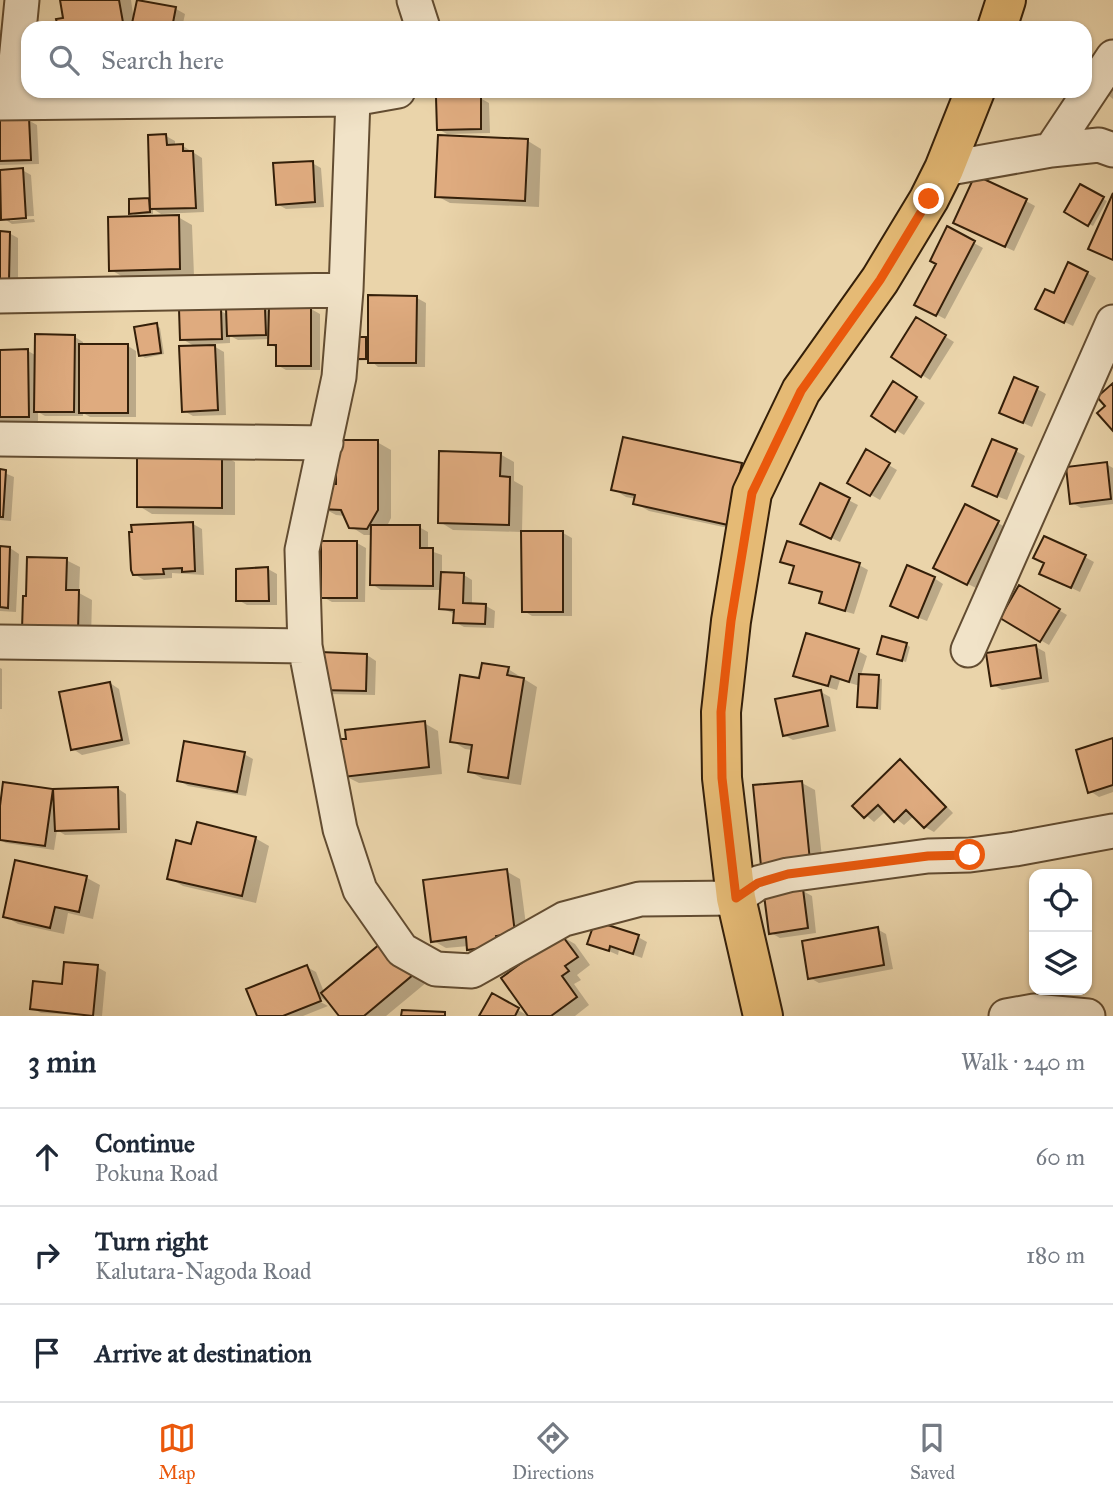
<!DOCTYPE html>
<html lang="en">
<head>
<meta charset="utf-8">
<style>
  body { margin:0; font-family:"IM FELL Great Primer",serif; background:#f2f2f3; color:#1f2937 }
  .controls { position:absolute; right:21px; bottom:21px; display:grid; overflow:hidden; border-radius:14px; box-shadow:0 2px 5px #0004 }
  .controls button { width:63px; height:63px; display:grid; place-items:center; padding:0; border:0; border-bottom:2px solid #e0e1e3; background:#fff; color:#1f2937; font:35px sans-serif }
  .stop { position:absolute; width:21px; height:21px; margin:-16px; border:5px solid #ea580c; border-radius:50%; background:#fff }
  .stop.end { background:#ea580c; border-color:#fff; box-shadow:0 2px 7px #0008 }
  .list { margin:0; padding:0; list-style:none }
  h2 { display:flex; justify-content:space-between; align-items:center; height:91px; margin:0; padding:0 28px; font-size:30px }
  h2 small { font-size:23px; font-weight:400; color:#747a83 }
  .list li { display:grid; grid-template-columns:46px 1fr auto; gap:21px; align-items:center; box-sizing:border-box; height:98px; padding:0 28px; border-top:2px solid #e0e1e3 }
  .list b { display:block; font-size:26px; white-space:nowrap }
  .list p { margin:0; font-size:23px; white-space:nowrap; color:#747a83 }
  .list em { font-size:23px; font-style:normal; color:#747a83 }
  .icon { flex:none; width:38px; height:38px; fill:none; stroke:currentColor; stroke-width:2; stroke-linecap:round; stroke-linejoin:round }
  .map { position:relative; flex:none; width:1113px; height:1016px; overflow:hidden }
  .search { position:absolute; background:#fff; box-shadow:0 2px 5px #0004; left:21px; right:21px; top:21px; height:77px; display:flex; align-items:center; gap:18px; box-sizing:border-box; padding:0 24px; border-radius:21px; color:#747a83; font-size:26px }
  .sheet { height:385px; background:#fff }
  nav { display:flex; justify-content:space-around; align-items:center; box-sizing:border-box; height:98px; border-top:2px solid #e0e1e3; background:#fff; font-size:19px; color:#747a83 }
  nav a { display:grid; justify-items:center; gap:4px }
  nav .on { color:#ea580c }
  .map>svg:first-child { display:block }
  .shadow { fill:#0003 }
  .building { fill:#dfab7f; stroke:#341f09; stroke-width:2 }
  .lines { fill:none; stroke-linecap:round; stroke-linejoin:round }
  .minor-casing { stroke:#624c31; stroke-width:37 }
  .primary-casing { stroke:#341f09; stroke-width:42 }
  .minor { stroke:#f1e3c8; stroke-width:33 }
  .primary { stroke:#e5ba75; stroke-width:38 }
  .route { stroke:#ea580c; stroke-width:9 }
</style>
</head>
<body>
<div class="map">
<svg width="1113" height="1016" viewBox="0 0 1113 1016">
  <rect width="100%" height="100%" fill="#ead4aa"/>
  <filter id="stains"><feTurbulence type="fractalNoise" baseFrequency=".00286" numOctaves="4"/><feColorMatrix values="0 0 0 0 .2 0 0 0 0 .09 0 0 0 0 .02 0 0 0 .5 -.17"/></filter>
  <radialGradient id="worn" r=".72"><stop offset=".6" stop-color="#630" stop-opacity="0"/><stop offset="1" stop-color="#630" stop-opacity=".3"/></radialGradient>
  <path class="shadow" d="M62,0H131L134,21L138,2L176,9L185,14L182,28H60L65,19Z
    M0,30H6L0,82Z
    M1113,79V99L1103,91Z
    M480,98L489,103L490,133L447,134L438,129Z
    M28,120L37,125L39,164L0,165V122Z
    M166,136L175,141V146H183L202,158L204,212L161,214L153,209V214L135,215L131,213L148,200L152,202Z
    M528,141L541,149L539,207L450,203L437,196Z
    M312,163L321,168L324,207L286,209L277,204Z
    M22,170L31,175L34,216L10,217V221L34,219L35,222L12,224L3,218V211H0V172Z
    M1080,187L1107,201L1093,226L1067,212Z
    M1026,201L1035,206L1014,251L964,228Z
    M178,217L192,225L194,276L125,278L111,270Z
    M948,229L983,248L945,319L917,304L938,264Z
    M0,233H9L18,238V285H0Z
    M1087,273L1096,278L1073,326L1046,313L1054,295Z
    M417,298L426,303L425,367H378L370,360L350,361L365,338L370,341Z
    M265,309L270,312L311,309L320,314V370H286L277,365L278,349L270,344V339L238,340L230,336V343L210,344L224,352L226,415L193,416L184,411L196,347L182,339L221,311L228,315Z
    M917,319L954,342L930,380L893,357Z
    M156,325L160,328L164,354L145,358L141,355Z
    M75,337L83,342V346H128L136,351V417H90L83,413V416H45L38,412V421H0V351H28L37,356Z
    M903,388L925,403L904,435L896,430Z
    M1037,389L1046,394L1032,427L1001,413Z
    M377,442L391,450V518L387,526L419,527L428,532V550L442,555V574L464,575L472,580V605L486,606L495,611L494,628L464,627L455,622V614L441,608L442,590H381L372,584V535H364L350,526L346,516L336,515L323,508L337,485Z
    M1016,451L1025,456L1007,500L983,491Z
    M867,452L897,470L880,500L849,482Z
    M500,454L514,462V481L523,486L522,532L453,530L440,522Z
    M222,455L235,462V515L152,514L139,506Z
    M1106,464L1113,468V504L1081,508L1072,503Z
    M741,465L755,472L742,531L649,511L635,503L636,499L626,497L613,489Z
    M0,471L14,477L11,521L0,520Z
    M821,486L858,505L840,542L811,528Z
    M998,523L1007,528L976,588L944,572Z
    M193,524L202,529L204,575L172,573V578L144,580L134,574Z
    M563,533L572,538V616H532L524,611Z
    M357,543L366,548L365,602H332L323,597Z
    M0,548H10L19,554L16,612L0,611Z
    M1085,557L1094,562L1080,592L1050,578Z
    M66,560L80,567L79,593L92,600L91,638L24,598Z
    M783,561L859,565L868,570L854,614L830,607L821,602L823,594L791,582L795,567Z
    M268,569L277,574V605H247L238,600Z
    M934,578L943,584L927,621L901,611Z
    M1020,587L1067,615L1049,645L1002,618Z
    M906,644L910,647L906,662L883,655Z
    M1036,647L1045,652L1049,682L1002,690L993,685Z
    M858,651L867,656L861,675L882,679L881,710L859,706L860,686L840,680L837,690L804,680L795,675Z
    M321,654L367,655L376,661L375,695L329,694Z
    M0,668L2,669V709H0Z
    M508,669L537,687L521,785L483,779L469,771L473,750L465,749L452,741L481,680Z
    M110,683L119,689L130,744L82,755L73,749Z
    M821,692L830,697L836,731L793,740L784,735Z
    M424,723L438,731L442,774L359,783L345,776Z
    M1113,740V792L1099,797L1090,791Z
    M244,754L253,759L246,796L188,786L179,780Z
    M900,762L909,767L953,813L934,832L925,827L914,816L904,825L886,811L874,822L855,806Z
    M802,783L815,790L823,868L776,872Z
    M117,788L126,794L127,833L65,835L57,830L54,850L6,843L0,840V819L52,790Z
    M255,838L269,846L256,903L183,886L169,878L193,846Z
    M506,871L520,879L528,940L483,957L469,949V946L446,948L432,940Z
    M87,878L100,885L93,919L68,913L64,934L18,924L5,916Z
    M803,891L812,896L816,933L780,938L771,933Z
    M596,923L638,937L647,942L642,958L619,950L618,955L590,943Z
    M877,929L886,934L893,969L819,983L810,978Z
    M561,936L575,944L590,965L577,975L581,980L574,984L589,1005L575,1016H530Z
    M386,941L427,982L386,1016H342L332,1004L315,995L313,998L328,1006L303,1016H258L307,967L316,972L324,992Z
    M97,967L106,972L102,1016L41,1013L32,1008Z
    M492,996L527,1015L526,1016H481Z"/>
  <path class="building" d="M60,0H119L124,28H58L56,19L63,18Z
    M137,0L176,7L172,28H131Z
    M225,25V28H184V26Z
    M436,97H481V129L437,130Z
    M29,118L31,160L0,161V120Z
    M166,134L167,145L183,144V151H193L196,208L150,209L148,135Z
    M438,135L528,139L525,201L435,197Z
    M313,161L315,202L276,205L273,163Z
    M23,168L26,218L1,220L0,170Z
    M975,175L1027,199L1005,247L953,223Z
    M1080,184L1104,197L1088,226L1064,212Z
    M1113,193V260L1088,249Z
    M149,198L150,212L129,214V199Z
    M179,215L180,269L109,271L108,217Z
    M947,226L975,241L936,316L914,305L936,264L930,261Z
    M0,231L10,232L9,281H0Z
    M1068,262L1088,272L1064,323L1035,309L1045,289L1054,293Z
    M368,295L417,296L416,363H368Z
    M269,307H311V366H276V345H268Z
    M226,308H265L266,335L227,336Z
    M179,309H221L222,339L180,340Z
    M916,317L946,335L921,377L891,357Z
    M157,323L161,353L139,356L134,327Z
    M35,334L75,335L74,412H34Z
    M344,337H366V359H345Z
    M79,344H128V413H79Z
    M215,345L218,410L182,412L179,346Z
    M28,349L29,417H0V350Z
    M1014,377L1038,387L1023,423L999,413Z
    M893,381L917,397L895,432L871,416Z
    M1113,383V431L1097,413L1105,406L1097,397Z
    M623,437L742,463L728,525L633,504L635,495L611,490Z
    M992,439L1017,449L997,497L972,486Z
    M336,440H378V510L367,529L349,528L341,510L321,509L322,484H336Z
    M866,449L890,463L870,496L847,483Z
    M439,451L501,453L500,476L510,477L509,525L438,523Z
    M137,452L222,453V508L137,507Z
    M1107,462L1111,499L1070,504L1066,467Z
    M0,469L6,470L3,517H0Z
    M820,483L850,498L831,539L800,524Z
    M965,504L999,521L967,585L933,568Z
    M193,522L195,571L182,572V568L163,569L164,574L133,575L131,570L129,532H132L131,525Z
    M371,525H420V548H433V586L370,585Z
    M521,531H563V612H522Z
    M1044,536L1086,555L1071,588L1039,574L1044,563L1033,558Z
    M321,541H357V598H321Z
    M787,541L860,563L845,611L819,603L822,592L789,583L794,566L780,562Z
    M0,546L10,547L8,608L0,607Z
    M27,557L67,558L66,590H79L78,632L22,630L23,596H26Z
    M907,565L935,577L918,618L890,606Z
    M268,567L269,601H236V569Z
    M441,572L464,573L463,603L486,604L485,624L453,623L454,610L439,609Z
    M1019,585L1060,609L1040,642L1000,618Z
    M806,633L859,649L849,682L831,676L828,686L793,676Z
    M882,636L907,643L902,661L877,654Z
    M1036,645L1041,678L991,686L986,653Z
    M320,652L367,654L366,691L318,690Z
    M482,663L509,667L507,675L524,678L508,778L468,772L472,745L450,742L460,675L479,678Z
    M859,674L879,675L877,708L857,707Z
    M110,682L122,740L71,750L59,692Z
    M821,690L828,726L783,736L775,699Z
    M425,721L429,767L343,777L339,739H346L345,730Z
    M1113,738V785L1088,793L1076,750Z
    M184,741L245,752L237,792L177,781Z
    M900,759L946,807L924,828L906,810L894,822L878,805L864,818L852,806Z
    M802,781L810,861L761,866L753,785Z
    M3,782L53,789L45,846L0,840V806Z
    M118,787L119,829L55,831L53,789Z
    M197,822L256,837L242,896L167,879L176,840L191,844Z
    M15,860L87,876L79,912L55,907L50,928L3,917Z
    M507,869L515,933L496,936L497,946L467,950L466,937L431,942L423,880Z
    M803,889L808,928L769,934L764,895Z
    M595,921L639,935L633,954L610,946L609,951L587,944Z
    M878,927L884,965L808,979L802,941Z
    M561,934L578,957L565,966L569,971L562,976L577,997L551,1016H528L501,978Z
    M386,939L414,974L364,1016H339L321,993Z
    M64,962L98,965L93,1016L30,1009L33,981L62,984Z
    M307,965L321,1001L283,1016H257L246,989Z
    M492,993L519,1008L515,1016H479Z
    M402,1010L445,1012V1016H401Z"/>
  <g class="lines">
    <g class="minor-casing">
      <path id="minor" d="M414,0L423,28
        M353,99L346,290L339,377L302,550L305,646L340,829L360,890L402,950L436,969L472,971L564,919L640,899L736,898L758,883L788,875L928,856L970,855L1015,849L1113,831
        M12,102L22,0
        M0,103L353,99L398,91
        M1051,150L1113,57
        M944,169L1051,150L1099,145L1113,150
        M0,296L346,290
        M0,439L326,443
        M0,642L305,646
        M968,650L1113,322
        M1006,1016L1034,1011L1088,1016"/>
    </g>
    <g class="primary-casing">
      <path id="primary" d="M997,28L1006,0
        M763,1016L736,898L722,778L721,712L731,621L752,493L801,391L880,280L929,199L944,169L975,91"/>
    </g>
    <use href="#minor" class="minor"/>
    <use href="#primary" class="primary"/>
  </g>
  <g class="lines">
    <path class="route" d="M929,199L880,280L801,391L752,493L731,621L721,712L722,778L736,898L758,883L788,874L928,856L970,855"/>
  </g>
  <rect width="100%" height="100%" filter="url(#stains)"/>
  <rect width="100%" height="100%" fill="url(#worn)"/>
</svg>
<div class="controls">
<button><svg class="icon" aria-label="locate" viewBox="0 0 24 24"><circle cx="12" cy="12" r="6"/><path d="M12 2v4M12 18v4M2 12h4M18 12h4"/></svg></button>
<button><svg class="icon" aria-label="layers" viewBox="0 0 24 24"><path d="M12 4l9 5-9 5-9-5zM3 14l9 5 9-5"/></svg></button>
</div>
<div class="stop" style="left:970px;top:855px"></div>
<div class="stop end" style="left:929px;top:199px"></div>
<div class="search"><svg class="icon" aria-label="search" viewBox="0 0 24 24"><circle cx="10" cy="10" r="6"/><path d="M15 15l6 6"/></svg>Search here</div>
</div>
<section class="sheet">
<h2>3 min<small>Walk · 240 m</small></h2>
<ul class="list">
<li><svg class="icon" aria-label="ahead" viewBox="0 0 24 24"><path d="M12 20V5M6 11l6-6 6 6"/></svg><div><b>Continue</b><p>Pokuna Road</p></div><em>60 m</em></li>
<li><svg class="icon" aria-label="right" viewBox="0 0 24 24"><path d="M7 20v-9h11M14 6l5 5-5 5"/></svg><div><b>Turn right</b><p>Kalutara-Nagoda Road</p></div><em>180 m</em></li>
<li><svg class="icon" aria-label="arrive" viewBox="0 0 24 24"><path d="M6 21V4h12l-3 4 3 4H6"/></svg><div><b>Arrive at destination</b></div></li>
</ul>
</section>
<nav>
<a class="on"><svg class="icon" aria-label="map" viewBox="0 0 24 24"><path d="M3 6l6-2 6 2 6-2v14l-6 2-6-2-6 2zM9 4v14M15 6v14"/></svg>Map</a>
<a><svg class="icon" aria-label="directions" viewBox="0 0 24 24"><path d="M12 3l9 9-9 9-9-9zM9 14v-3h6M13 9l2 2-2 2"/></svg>Directions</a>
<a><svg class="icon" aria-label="saved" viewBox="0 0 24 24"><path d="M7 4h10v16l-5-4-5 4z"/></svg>Saved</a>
</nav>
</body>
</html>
